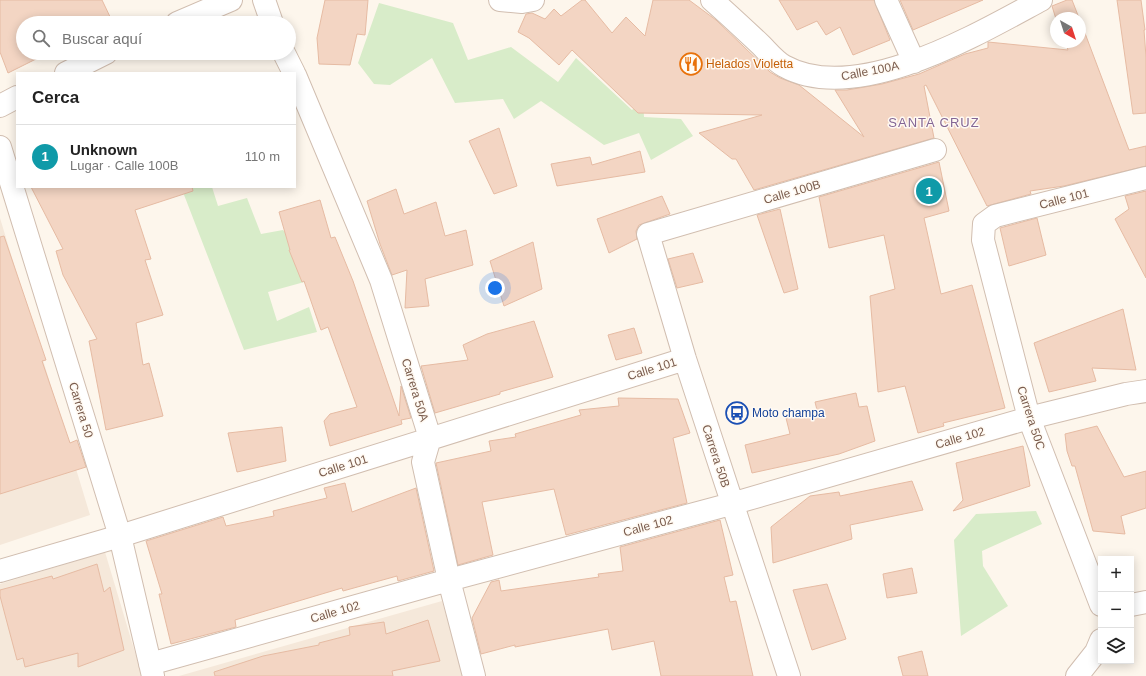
<!DOCTYPE html>
<html lang="es">
<head>
<meta charset="utf-8">
<style>
  body { margin:0; font-family:Helvetica,sans-serif; background:#f2f2f2; color:#222 }
  .controls { position:absolute; right:12px; bottom:12px; display:grid; overflow:hidden; border-radius:0px; box-shadow:0 2px 10px #0003 }
  .controls button { width:36px; height:36px; display:grid; place-items:center; padding:0; border:0; border-bottom:1px solid #e0e0e0; background:#fff; color:#222; font:20px sans-serif }
  .compass { position:absolute; left:1050px; top:12px; width:36px; height:36px; border-radius:50%; background:#fff; box-shadow:0 2px 10px #0003; rotate:141deg }
  .you { position:absolute; left:495px; top:288px; width:14px; height:14px; margin:-10px; border:3px solid #fff; border-radius:50%; background:#1a73e8; box-shadow:0 0 0 6px #1a73e833 }
  .badge { display:grid; place-items:center; width:26px; height:26px; border-radius:50%; background:#b45309; color:#fff; font-size:13px; font-weight:700 }
  .pin { position:absolute; translate:-50% -50%; border:2px solid #fff; box-shadow:0 1px 4px #0006 }
  .list { margin:0; padding:0; list-style:none }
  h2 { display:flex; justify-content:space-between; align-items:center; height:52px; margin:0; padding:0 16px; font-size:17px }
  h2 small { font-size:13px; font-weight:400; color:#767676 }
  .list li { display:grid; grid-template-columns:26px 1fr auto; gap:12px; align-items:center; box-sizing:border-box; height:64px; padding:0 16px; border-top:1px solid #e0e0e0 }
  .list b { display:block; font-size:15px; white-space:nowrap }
  .list p { margin:0; font-size:13px; white-space:nowrap; color:#767676 }
  .list em { font-size:13px; font-style:normal; color:#767676 }
  .icon { flex:none; width:22px; height:22px; fill:none; stroke:currentColor; stroke-width:2; stroke-linecap:round; stroke-linejoin:round }
  .map { position:relative; flex:none; width:1146px; height:676px; overflow:hidden }
  .search { position:absolute; background:#fff; box-shadow:0 2px 10px #0003; left:16px; top:16px; width:280px; height:44px; display:flex; align-items:center; gap:10px; box-sizing:border-box; padding:0 14px; border-radius:22px; color:#767676; font-size:15px }
  .panel { position:absolute; background:#fff; box-shadow:0 2px 10px #0003; left:16px; top:72px; width:280px; height:116px; border-radius:0px }
  .map>svg:first-child { display:block }
  .residential { fill:#f5e8da }
  .green { fill:#d8ecc9 }
  .building { fill:#f3d5c3; stroke:#e6bba3 }
  .lines { fill:none; stroke-linecap:round; stroke-linejoin:round }
  .street-casing { stroke:#d1beb0; stroke-width:24 }
  .street { stroke:#fff; stroke-width:22 }
  .labels { text-anchor:middle; dominant-baseline:central; stroke-width:3; stroke-linejoin:round; paint-order:stroke }
  .food-label { font-size:12px; fill:#c56008; stroke:#fffaf3; text-anchor:start }
  .street-label { font-size:12px; fill:#7a5c4d; stroke:#fffaf3 }
  .transit-label { font-size:12px; fill:#164399; stroke:#fffaf3; text-anchor:start }
  .neighbourhood-label { font-size:13px; letter-spacing:1px; fill:#846695; stroke:#fffaf3 }
</style>
</head>
<body>
<div class="map">
<svg width="1146" height="676" viewBox="0 0 1146 676">
  <rect width="100%" height="100%" fill="#fdf6ec"/>
  <path class="residential" d="M0,218L90,515L0,545Z
    M105,552L142,676H0V584Z
    M442,601L463,676H179Z"/>
  <path class="green" d="M379,3L453,23L468,60L511,47L558,82L576,58L632,110L643,100L644,117L681,119L693,136L651,160L639,133L604,145L541,101L514,119L503,99L455,103L432,58L390,85L374,84L358,63Z
    M181,187H212L218,206L247,198L261,234L283,230L300,249L308,281L268,292L277,321L309,307L317,332L244,350Z
    M1036,511L1042,524L982,551L983,566L1008,606L961,636L954,540L976,514Z"/>
  <path class="building" d="M0,0H102L113,23H23V53H44V55L8,73L0,52Z
    M325,0H368L365,35L357,34L350,65L319,64L317,38Z
    M582,0H585L612,33L626,17L645,36L653,0H689L716,20L770,72L780,78L799,85L864,137L835,90H847L882,84L919,74L965,54L988,48V42L1068,50L1065,42H1080V20L1129,150L1146,146V166L1064,186L1030,191L1031,194L987,206L926,85L924,86L934,138L754,190L736,159H732L699,133L762,115L638,113L572,50L559,65L529,38L518,32L526,14L532,13L545,19L554,9L561,16Z
    M779,0H874L890,40L853,55L840,27L826,35L817,21L797,30Z
    M900,0H983L913,30Z
    M1067,0H1072L1079,18H1056V19L1052,6Z
    M1117,0H1141L1145,30H1144L1146,57V113L1133,114Z
    M499,128L517,186L494,194L469,141Z
    M640,151L645,172L557,186L551,164L590,157L592,165Z
    M939,162L949,211L924,218L941,294L972,285L1005,408L943,423L944,426L918,433L905,386L878,392L870,296L895,289L884,235L829,248L819,197Z
    M31,187H192L193,191L135,210L151,259L145,260L163,315L136,323L143,365L149,363L163,416L106,430L89,341L97,339L63,275L56,251L63,249Z
    M396,189L404,214L436,202L445,236L466,230L473,265L425,279L429,306L405,308L407,270L392,275L380,244L367,201Z
    M1146,191V278L1115,219L1129,209L1125,196Z
    M662,196L670,214L639,225L636,231L637,239L609,253L597,219Z
    M320,200L331,238L335,237L353,281L399,416L401,386L411,418L401,420L402,424L330,446L324,421L330,414L357,407L328,327L321,330L304,281L302,282L289,250H290L279,212Z
    M780,209L798,289L784,293L757,215Z
    M1037,218L1046,255L1009,266L1000,228Z
    M4,236L46,360L42,361L70,443L77,440L86,467L0,494V237Z
    M533,242L542,289L504,306L490,261Z
    M693,253L703,282L677,288L668,259Z
    M1123,309L1136,370L1092,368L1096,381L1049,392L1034,343Z
    M534,321L553,377L500,392V394L435,413L421,366L468,360L463,345L487,334Z
    M634,328L642,353L616,360L608,335Z
    M856,393L859,407L867,406L875,441L839,454L752,473L745,445L790,434L786,418L817,410L815,402Z
    M618,398L678,399L690,433L673,438L687,503L566,535L554,489L482,502L493,555L458,565L436,463L491,451L489,441L516,437L515,434L581,415L579,410L619,406Z
    M1097,426L1124,477L1146,471V508L1121,516L1125,534L1093,531L1075,466H1072L1067,451L1065,434Z
    M282,427L286,461L237,472L228,433Z
    M1023,446L1030,486L953,511L963,500L956,463Z
    M912,481L923,510L850,525L852,539L773,563L771,527L810,496L839,492L840,496Z
    M345,483L352,512L416,488L434,571L398,581L397,576L343,591L342,588L235,620L236,627L171,644L159,594H162L146,541L223,517L226,526L274,516L273,511L327,498L324,488Z
    M720,520L733,575L724,577L730,602L736,601L753,676H661L654,641L612,650L608,629L515,647V645L481,654L472,618L491,582L499,580L501,591L599,577L598,574L623,571L620,547Z
    M97,564L104,592L110,587L124,650L78,667V653L25,667L23,658L17,660L0,596V590L52,576L53,579Z
    M912,568L917,593L887,598L883,574Z
    M827,584L846,639L812,650L793,590Z
    M428,620L440,661L392,671L393,676H215L214,672L263,656L319,645V643L350,635L349,627L384,622L386,634Z
    M922,651L928,676H903L898,657Z"/>
  <g class="lines">
    <g class="street-casing">
      <path id="street" d="M264,0L272,23
        M500,0L522,2L533,0
        M712,0C729,15 745,30 761,45C768,52 775,61 784,66C856,106 976,35 1041,0
        M886,0L914,62
        M177,23L231,0
        M284,53L294,73
        M66,73L106,53
        M295,75L381,280L430,438L423,462L449,580L474,676
        M0,106L17,97
        M0,147L120,536L153,676
        M0,571L120,536L685,359
        M1101,605L1029,418L983,240L984,224L995,216L1146,178
        M1131,605L1146,602
        M150,664L449,580L731,504L1029,418L1126,394L1146,391
        M789,676L685,359L648,234L935,150
        M1077,676L1096,652L1101,640"/>
    </g>
    <use href="#street" class="street"/>
  </g>
  <defs>
    <g id="restaurant-ring" transform="scale(1.15)"><circle r="9.5" fill="#fffaf3" stroke="#e8710a" stroke-width="1.5"/><path d="M-5-6h1v4h1v-4h1v4h1v-4h1v5L-1.5 .5V6h-2V.5L-5-1ZM5-6V6H3V1.5H1.5Q1.5-4 5-6Z" fill="#e8710a"/></g>
    <g id="bus-ring" transform="scale(1.15)"><circle r="9.5" fill="#fffaf3" stroke="#1a4fb4" stroke-width="1.5"/><path d="M-5-6H5V4H4V6H2V4H-2V6H-4V4H-5ZM-3.5-4V0h7V-4ZM-3.5 1.2v1.5H-2V1.2ZM2 1.2v1.5H3.5V1.2Z" fill="#1a4fb4"/></g>
  </defs>
  <g fill-rule="evenodd">
    <use href="#restaurant-ring" x="691" y="64"/>
    <use href="#bus-ring" x="737" y="413"/>
  </g>
  <g class="labels">
    <g class="food-label">
      <text x="706" y="64">Helados Violetta</text>
    </g>
    <g class="street-label">
      <text transform="translate(870 71) rotate(-11)">Calle 100A</text>
      <text transform="translate(792 192) rotate(-16)">Calle 100B</text>
      <text transform="translate(1064 199) rotate(-14)">Calle 101</text>
      <text transform="translate(652 369) rotate(-17)">Calle 101</text>
      <text transform="translate(415 390) rotate(73)">Carrera 50A</text>
      <text transform="translate(81 410) rotate(73)">Carrera 50</text>
      <text transform="translate(1031 418) rotate(72)">Carrera 50C</text>
      <text transform="translate(960 438) rotate(-16)">Calle 102</text>
      <text transform="translate(716 456) rotate(72)">Carrera 50B</text>
      <text transform="translate(343 466) rotate(-17)">Calle 101</text>
      <text transform="translate(648 526) rotate(-15)">Calle 102</text>
      <text transform="translate(335 612) rotate(-16)">Calle 102</text>
    </g>
    <g class="transit-label">
      <text x="752" y="413">Moto champa</text>
    </g>
    <g class="neighbourhood-label">
      <text x="934" y="122">SANTA CRUZ</text>
    </g>
  </g>
</svg>
<div class="controls">
<button>+</button>
<button>−</button>
<button><svg class="icon" aria-label="layers" viewBox="0 0 24 24"><path d="M12 4l9 5-9 5-9-5zM3 14l9 5 9-5"/></svg></button>
</div>
<svg class="compass" viewBox="-18 -18 36 36"><path d="M0-13l5 13h-10z" fill="#e53935"/><path d="M0 13l5-13h-10z" fill="#767676"/></svg>
<div class="you"></div>
<div class="pin badge" style="left:929px;top:191px;background:#0f9aa8">1</div>
<div class="search"><svg class="icon" aria-label="search" viewBox="0 0 24 24"><circle cx="10" cy="10" r="6"/><path d="M15 15l6 6"/></svg>Buscar aquí</div>
<section class="panel">
<h2>Cerca<small></small></h2>
<ul class="list">
<li><span class="badge" style="background:#0f9aa8">1</span><div><b>Unknown</b><p>Lugar · Calle 100B</p></div><em>110 m</em></li>
</ul>
</section>
</div>
</body>
</html>
